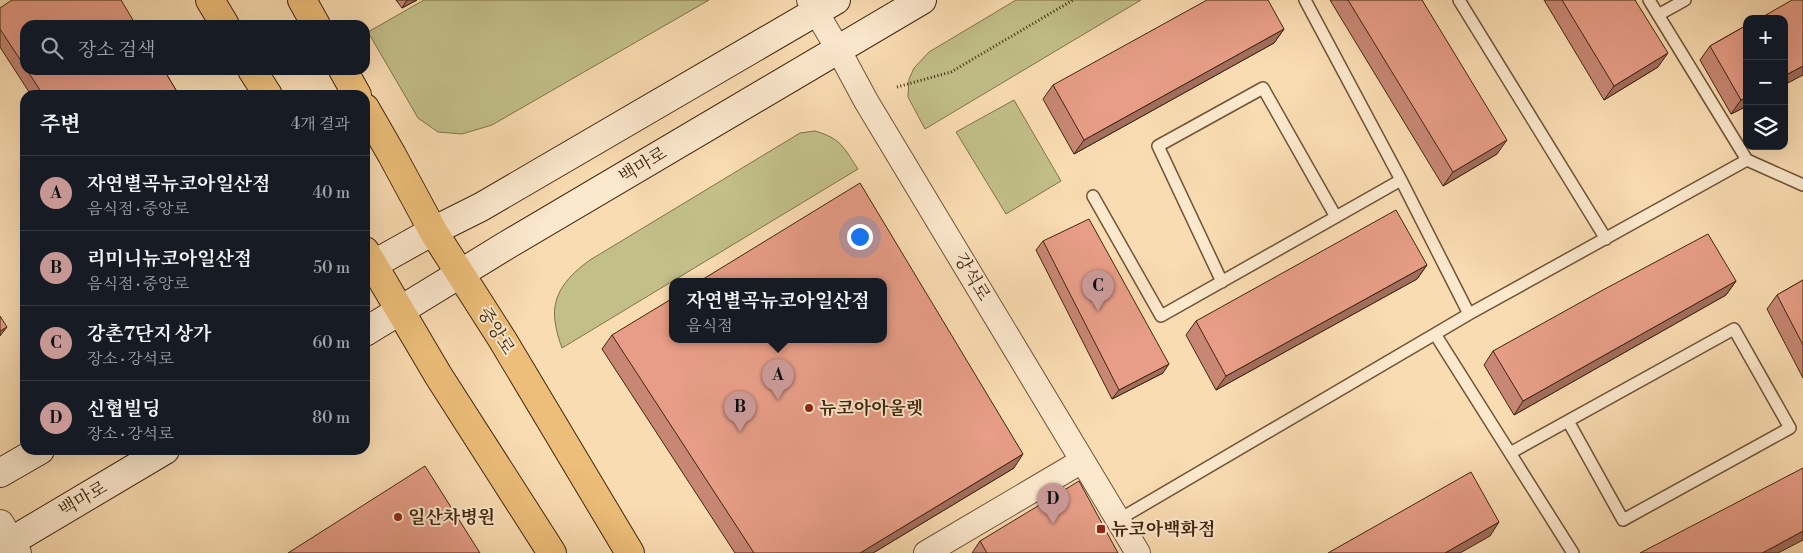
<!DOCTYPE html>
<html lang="ko">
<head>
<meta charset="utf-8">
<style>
  body { margin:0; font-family:"Libre Bodoni","Noto Serif KR",serif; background:#242831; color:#f1f3f6 }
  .controls { position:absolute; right:15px; top:15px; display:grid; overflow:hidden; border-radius:10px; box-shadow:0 5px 20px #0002 }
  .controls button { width:45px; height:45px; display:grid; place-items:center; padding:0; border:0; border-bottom:1px solid #363941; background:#171b24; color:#f1f3f6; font:25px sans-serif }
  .you { position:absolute; left:859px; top:236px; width:18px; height:18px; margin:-12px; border:4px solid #fff; border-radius:50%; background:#1a73e8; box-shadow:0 0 0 8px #1a73e833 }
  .badge { display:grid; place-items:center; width:32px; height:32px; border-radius:50%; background:#c59692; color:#111; font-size:16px; font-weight:700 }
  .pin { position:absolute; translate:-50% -41px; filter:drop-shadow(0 1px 2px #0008) }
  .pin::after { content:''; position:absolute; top:26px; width:18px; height:15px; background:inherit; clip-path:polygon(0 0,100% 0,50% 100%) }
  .popup { position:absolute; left:669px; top:278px; width:218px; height:65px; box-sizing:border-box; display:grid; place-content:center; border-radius:10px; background:#171b24; filter:drop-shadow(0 1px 4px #0005); font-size:16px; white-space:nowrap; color:#9ea1a6 }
  .popup b { font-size:19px; color:#f1f3f6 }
  .popup::after { content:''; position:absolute; left:50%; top:100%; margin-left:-10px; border:10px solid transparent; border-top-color:#171b24 }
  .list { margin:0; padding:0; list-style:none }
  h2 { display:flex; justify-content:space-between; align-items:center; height:65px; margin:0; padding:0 20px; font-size:21px }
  h2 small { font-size:16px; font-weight:400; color:#9ea1a6 }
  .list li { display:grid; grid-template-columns:32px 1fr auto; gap:15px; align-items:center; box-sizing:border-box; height:75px; padding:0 20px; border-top:1px solid #363941 }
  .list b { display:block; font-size:19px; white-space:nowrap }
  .list p { margin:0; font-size:16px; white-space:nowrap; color:#9ea1a6 }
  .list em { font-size:16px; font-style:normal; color:#9ea1a6 }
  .icon { flex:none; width:28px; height:28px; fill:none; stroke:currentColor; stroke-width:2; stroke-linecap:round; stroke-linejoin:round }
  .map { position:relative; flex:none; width:1803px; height:553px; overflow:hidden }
  .search { position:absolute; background:#171b24; box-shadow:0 5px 20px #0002; left:20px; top:20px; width:350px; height:55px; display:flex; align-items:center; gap:12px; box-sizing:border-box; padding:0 18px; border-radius:15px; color:#9ea1a6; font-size:19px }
  .panel { position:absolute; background:#171b24; box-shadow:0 5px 20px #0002; left:20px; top:90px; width:350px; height:365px; border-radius:15px }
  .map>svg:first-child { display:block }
  .green { fill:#c2bf89; stroke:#82724b }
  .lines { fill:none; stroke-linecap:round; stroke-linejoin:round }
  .service-casing { stroke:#6f5436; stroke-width:14 }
  .minor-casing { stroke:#6f5436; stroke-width:26 }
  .tertiary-casing { stroke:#6f5436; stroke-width:30 }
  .secondary-casing { stroke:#41260d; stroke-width:30 }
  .primary-casing { stroke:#41260d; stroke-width:30 }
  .path { stroke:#41260d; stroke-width:3; stroke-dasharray:1 2.5; stroke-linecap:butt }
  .service { stroke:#fce8cd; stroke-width:11 }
  .minor { stroke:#fce8cd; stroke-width:24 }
  .tertiary { stroke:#fce8cd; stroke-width:28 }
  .secondary { stroke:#fce8cd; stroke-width:28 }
  .primary { stroke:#edbe79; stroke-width:28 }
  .wall { fill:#c78774; stroke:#41260d }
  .shaded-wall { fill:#a26e5e; stroke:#41260d }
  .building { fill:#e79d87; stroke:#41260d }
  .poi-dot { fill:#8f2418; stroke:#fce8cd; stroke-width:2 }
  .labels { text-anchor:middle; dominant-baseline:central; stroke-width:4; stroke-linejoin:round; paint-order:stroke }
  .street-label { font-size:18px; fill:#41260d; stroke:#fce8cd }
  .poi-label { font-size:18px; font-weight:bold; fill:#41260d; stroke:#fce8cd; text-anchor:start }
</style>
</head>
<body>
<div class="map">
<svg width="1803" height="553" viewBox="0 0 1803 553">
  <rect width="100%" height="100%" fill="#fadcb2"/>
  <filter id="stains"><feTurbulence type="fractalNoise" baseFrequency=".004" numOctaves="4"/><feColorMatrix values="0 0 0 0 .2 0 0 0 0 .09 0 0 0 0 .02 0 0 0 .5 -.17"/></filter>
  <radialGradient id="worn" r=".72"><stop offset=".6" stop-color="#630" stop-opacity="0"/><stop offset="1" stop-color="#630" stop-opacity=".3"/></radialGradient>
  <path class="green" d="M424,0H709L492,125L462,134L438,132L418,118L368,32Z
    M1016,0H1141L925,129L908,97L909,79L914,68L929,52Z
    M1014,100L1061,181L1006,214L956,132Z
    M815,131C842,139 843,147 858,169L562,348C559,340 556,330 555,321C551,294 569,275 590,260L800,133Z"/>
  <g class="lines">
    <g class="service-casing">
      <path id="service" d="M1305,0L1401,180L1469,314
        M1459,0L1606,239
        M1649,0L1747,160
        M1658,15L1685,0
        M1093,196L1161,316L1401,180
        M1222,282L1158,146L1263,88L1336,217
        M1435,334L1469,314L1747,160L1803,185
        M1510,453L1734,329L1790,428L1623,520L1568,421
        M1118,520L1435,334L1573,553"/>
    </g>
    <g class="minor-casing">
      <path id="minor" d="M809,0L838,49L866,101L1138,553
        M926,553L1082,461"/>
    </g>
    <g class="tertiary-casing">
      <path id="tertiary" d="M0,524L17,553"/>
    </g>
    <g class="secondary-casing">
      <path id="secondary" d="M365,269L433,231L481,207L836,0
        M365,332L507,245L922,0
        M0,473L40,450
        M0,548L165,450"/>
    </g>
    <g class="primary-casing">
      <path id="primary" d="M210,0L225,25
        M302,0L316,25
        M252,70L268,95
        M343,70L357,95
        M365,108L392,155L433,231L502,339L630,553
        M365,251L438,375L552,553"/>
    </g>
    <path class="path" d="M897,87L951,72L1073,0"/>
    <use href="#service" class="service"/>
    <use href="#minor" class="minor"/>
    <use href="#tertiary" class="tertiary"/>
    <use href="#secondary" class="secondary"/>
    <use href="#primary" class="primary"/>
  </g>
  <path class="wall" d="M396,0H417L402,8Z
    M1330,0H1422L1497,154L1443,186Z
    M1544,0H1635L1658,67L1604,100Z
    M0,8L25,25V70H164L179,95H31L0,47Z
    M1747,25V106L1731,114L1700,60L1710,46Z
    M1284,29L1274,43L1074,154L1043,99L1053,85Z
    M1043,241L1163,373L1112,399L1036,250Z
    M1427,265L1417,279L1216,390L1186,335L1196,321Z
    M1803,280V378L1767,309L1777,295Z
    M1736,281L1726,295L1514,415L1484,365L1493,351Z
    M612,335L1014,468L873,553H735L602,349Z
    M980,541L1118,553H972Z"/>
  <path class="shaded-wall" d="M407,0H417L402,8Z
    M1284,29L1274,43L1074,154L1084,140Z
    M1668,53L1658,67L1604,100L1614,86Z
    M1803,66V75L1784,85V76Z
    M1747,97V106L1731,114L1741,100Z
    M1507,140L1497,154L1443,186L1453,172Z
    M1427,265L1417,279L1216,390L1226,376Z
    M1736,281L1726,295L1514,415L1523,401Z
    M7,327L0,336V331Z
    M1169,364L1163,373L1112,399L1119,390Z
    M1023,454L1014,468L873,553H860Z
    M1499,522L1490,536L1460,553H1445Z
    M1803,531V540L1778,553H1762Z"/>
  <path class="building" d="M12,0H121L136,25H25V67L0,29V8Z
    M1207,0H1268L1284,29L1084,140L1053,85Z
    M1348,0H1422L1507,140L1453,172Z
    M1562,0H1635L1668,53L1614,86Z
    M1792,0H1803V66L1784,76V19H1759Z
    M1747,25V97L1741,100L1710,46Z
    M27,70H164L179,95H43Z
    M860,183L1023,454L860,553H754L612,335L673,298V339H883V281H700Z
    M1396,210L1427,265L1226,376L1196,321Z
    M1089,219L1169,364L1119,390L1043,241Z
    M1708,234L1736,281L1523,401L1493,351L1601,291Z
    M1803,280V345L1777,295Z
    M0,316L7,327L0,331Z
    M425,466L480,553H288Z
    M1803,468V531L1768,550L1762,553H1640Z
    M1471,472L1499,522L1445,553H1328Z
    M1079,481L1118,553H987L980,541Z"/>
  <g class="poi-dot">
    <circle cx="809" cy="408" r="5"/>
    <circle cx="398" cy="517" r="5"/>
    <rect x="1096" y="524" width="10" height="10" rx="2.5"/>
  </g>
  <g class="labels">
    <g class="street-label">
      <text transform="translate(643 165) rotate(-31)">백마로</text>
      <text transform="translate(972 277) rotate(59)">강석로</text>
      <text transform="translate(496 331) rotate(58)">중앙로</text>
      <text transform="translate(83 499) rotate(-30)">백마로</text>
    </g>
    <g class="poi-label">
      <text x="819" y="408">뉴코아아울렛</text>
      <text x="408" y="517">일산차병원</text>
      <text x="1111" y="529">뉴코아백화점</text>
    </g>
  </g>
  <rect width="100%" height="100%" filter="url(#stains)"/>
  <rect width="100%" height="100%" fill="url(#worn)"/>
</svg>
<div class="controls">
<button>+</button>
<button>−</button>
<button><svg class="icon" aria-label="layers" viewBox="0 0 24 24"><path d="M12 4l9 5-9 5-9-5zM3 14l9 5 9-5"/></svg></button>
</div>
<div class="you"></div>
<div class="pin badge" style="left:778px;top:400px">A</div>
<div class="popup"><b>자연별곡뉴코아일산점</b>음식점</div>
<div class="pin badge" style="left:740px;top:432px">B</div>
<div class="pin badge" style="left:1098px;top:311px">C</div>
<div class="pin badge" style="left:1053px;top:524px">D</div>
<div class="search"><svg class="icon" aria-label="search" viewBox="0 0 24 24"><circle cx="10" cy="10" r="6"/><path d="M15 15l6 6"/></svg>장소 검색</div>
<section class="panel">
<h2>주변<small>4개 결과</small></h2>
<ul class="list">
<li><span class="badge">A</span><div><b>자연별곡뉴코아일산점</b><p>음식점 · 중앙로</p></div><em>40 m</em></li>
<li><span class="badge">B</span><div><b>리미니뉴코아일산점</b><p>음식점 · 중앙로</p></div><em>50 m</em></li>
<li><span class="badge">C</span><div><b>강촌7단지 상가</b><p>장소 · 강석로</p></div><em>60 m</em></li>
<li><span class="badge">D</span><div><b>신협빌딩</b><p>장소 · 강석로</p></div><em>80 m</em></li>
</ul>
</section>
</div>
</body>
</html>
